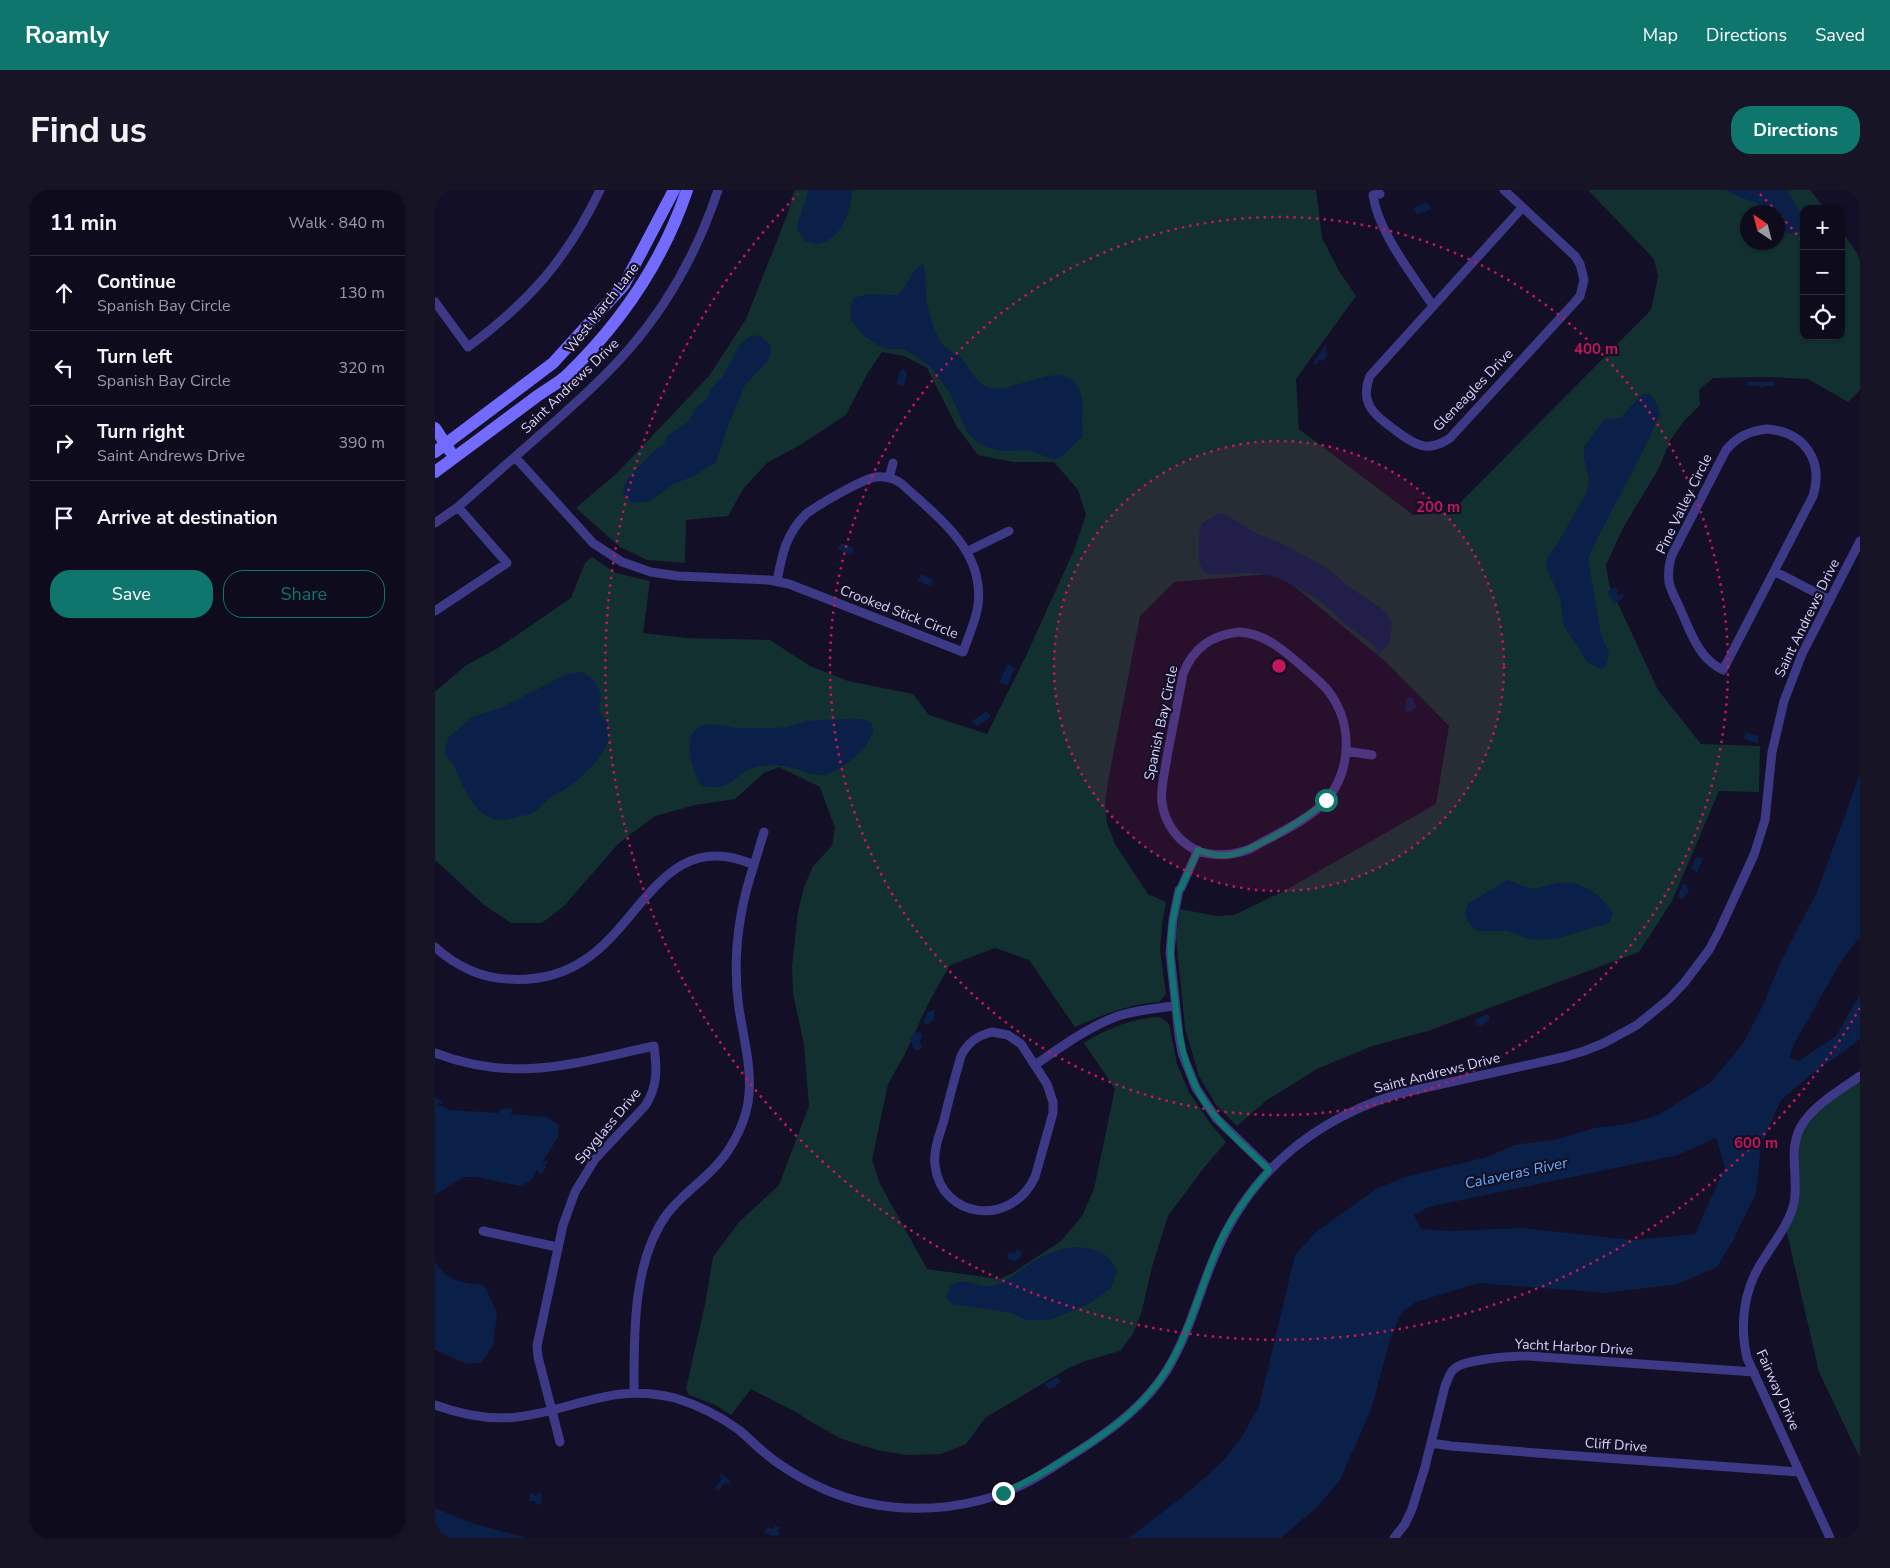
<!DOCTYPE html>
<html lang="en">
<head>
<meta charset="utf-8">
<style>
  body { margin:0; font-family:"Nunito Sans",sans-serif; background:#171425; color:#f1f3f6 }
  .controls { position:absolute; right:15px; top:15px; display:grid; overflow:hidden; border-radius:10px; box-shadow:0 1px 4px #0004 }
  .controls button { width:45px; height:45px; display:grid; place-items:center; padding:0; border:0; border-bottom:1px solid #2e2b3b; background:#0e0b1c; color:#f1f3f6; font:25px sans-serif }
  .compass { position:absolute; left:1305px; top:15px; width:45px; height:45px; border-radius:50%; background:#0e0b1c; box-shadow:0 1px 4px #0004; rotate:325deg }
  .stop { position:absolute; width:15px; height:15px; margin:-11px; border:4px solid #0f766e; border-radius:50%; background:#fff }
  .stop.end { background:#0f766e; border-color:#fff; box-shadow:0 1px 5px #0008 }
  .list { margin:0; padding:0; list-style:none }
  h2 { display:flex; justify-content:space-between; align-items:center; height:65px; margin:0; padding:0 20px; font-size:21px }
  h2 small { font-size:16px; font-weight:400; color:#9b9ba3 }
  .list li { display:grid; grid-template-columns:32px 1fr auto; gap:15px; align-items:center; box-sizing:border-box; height:75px; padding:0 20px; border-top:1px solid #2e2b3b }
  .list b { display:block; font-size:19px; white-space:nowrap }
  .list p { margin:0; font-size:16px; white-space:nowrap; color:#9b9ba3 }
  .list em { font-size:16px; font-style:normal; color:#9b9ba3 }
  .actions { display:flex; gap:10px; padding:15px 20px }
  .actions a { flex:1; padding:11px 0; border:1px solid #0f766e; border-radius:20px; text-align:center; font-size:18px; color:#0f766e }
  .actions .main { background:#0f766e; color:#fff }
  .icon { flex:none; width:28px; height:28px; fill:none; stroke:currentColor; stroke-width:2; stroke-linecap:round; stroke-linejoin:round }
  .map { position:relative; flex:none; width:1425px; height:1348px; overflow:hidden; border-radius:20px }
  header { display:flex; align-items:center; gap:30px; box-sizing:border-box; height:70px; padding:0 25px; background:#0f766e; color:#fff }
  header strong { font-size:24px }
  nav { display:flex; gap:28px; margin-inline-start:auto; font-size:18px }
  .intro { display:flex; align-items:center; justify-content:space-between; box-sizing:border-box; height:120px; padding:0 30px }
  h1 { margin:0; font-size:35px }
  .button { padding:12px 22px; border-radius:20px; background:#0f766e; color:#fff; font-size:18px; font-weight:700 }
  main { display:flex; gap:30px; padding:0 30px }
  aside { flex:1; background:#0e0b1c; border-radius:20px; box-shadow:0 1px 4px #0004 }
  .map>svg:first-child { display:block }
  .green { fill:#123030; fill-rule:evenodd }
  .water { fill:#0b2048; fill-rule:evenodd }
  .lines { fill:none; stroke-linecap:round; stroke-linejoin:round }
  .street { stroke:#3e3986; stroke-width:9 }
  .secondary { stroke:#736aff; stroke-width:12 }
  .route { stroke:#0f766e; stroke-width:6 }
  .ring { fill:none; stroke:#c2185b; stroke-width:2.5; stroke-dasharray:2.5 5 }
  .labels { text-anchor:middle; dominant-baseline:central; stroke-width:4.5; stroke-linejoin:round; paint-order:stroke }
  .street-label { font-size:14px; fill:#dad3ff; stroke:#130f26 }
  .water-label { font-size:15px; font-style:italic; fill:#61b1ff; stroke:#130f26 }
  .centre { fill:#c2185b; stroke:#130f26; stroke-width:2.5 }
  .ring-label { font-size:15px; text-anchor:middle; font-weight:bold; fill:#c2185b; stroke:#130f26; stroke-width:4.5; stroke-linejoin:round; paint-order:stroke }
</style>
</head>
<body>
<header>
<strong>Roamly</strong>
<nav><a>Map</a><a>Directions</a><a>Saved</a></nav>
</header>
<div class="intro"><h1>Find us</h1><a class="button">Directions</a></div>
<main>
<aside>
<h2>11 min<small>Walk · 840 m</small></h2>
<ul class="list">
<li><svg class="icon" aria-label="ahead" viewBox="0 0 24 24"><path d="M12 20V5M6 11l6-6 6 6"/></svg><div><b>Continue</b><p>Spanish Bay Circle</p></div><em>130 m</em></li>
<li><svg class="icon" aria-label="left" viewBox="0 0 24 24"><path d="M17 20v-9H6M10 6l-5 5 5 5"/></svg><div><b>Turn left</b><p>Spanish Bay Circle</p></div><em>320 m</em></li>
<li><svg class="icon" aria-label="right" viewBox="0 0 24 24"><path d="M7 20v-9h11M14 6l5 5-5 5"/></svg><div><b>Turn right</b><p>Saint Andrews Drive</p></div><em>390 m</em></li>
<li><svg class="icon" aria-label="arrive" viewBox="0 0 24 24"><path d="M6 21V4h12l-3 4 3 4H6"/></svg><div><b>Arrive at destination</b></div></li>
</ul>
<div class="actions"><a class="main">Save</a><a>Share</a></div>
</aside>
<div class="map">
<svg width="1425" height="1348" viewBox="0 0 1425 1348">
  <rect width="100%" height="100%" fill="#130f26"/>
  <path class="green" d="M359,0H881L887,48L904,81L921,106L861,189L864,239L978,325L1016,322L1216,120L1223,86L1219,69L1153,0H1375L1390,19H1369V146H1406V40L1422,63L1425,71V200L1413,212L1373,189L1336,187L1278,188L1264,200L1265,215L1249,231L1235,251L1224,278L1188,338L1171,375L1174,394L1223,500L1266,554L1325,556L1324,602L1284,601L1237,711L1204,762L993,841L937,856L882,879L832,910L802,936L781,915L764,886L750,838L741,747L745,719L782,726L799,725L851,700L1001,614L1014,536L950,471L849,388L834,384L739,392L705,426L674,586L670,612L672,633L680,654L713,704L731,712L727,735L725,760L731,804L724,812C694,814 668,825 640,837L594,770L560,758L515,775L494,812L469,866L453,894L437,970L445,994L492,1079L564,1089L576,1084L626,1051L647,1026L659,999L680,899L649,853C673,838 697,828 725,827L734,834L742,874L754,902L775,933L791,952L768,979L733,1026L717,1077L706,1124L698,1144L685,1161L650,1171L632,1179L550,1228L531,1254L506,1264L472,1265L442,1260L407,1249L383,1236L359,1221L316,1199L296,1225L280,1215L254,1205L251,1199L270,1114L278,1067L304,1032L344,995L374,916L369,855L358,803L357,776L363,721L369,697L378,676L397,656L400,638L385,597L344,577L329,583L300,609L260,615L220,626L184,653L129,716L107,733H76L49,715L0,670V502L30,476L63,458L136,408L150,373L157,367L181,383L215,391L208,443L252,448L335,450L375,476L413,491L478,504L494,525L552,544L590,468L639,360L651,325L643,300L619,272H578L543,265L522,237L492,178L469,166L447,162L432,184L411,225L365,255L332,273L309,298L293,326L251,330L250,373L212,370L185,357L141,318L181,284L274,186L311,129L353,23ZM1312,22H1342V52H1312Z
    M1425,885V1268L1384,1182L1350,1034L1359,1012L1365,938L1384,916Z"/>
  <path class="water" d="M373,0H417C415,24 408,47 383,54L370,51L362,40C363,26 371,14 373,0Z
    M1292,0H1352L1369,29V38L1366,41L1356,44C1346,39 1342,33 1342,22H1334C1323,10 1305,10 1292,0Z
    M992,12L996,19L982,25L979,18Z
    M488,74C492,83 490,94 491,104C492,118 500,147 510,157C515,161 521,163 526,168C534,177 539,190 550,196C573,209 626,166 642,196C648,207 649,212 647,225C646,232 649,240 647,247L627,266L619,270L594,260L567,261L554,258L542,252L533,243L514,202L495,176L469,159H451L443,155L428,145L417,131L415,121L417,112L419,108L432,104L462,105C473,97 476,79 488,74Z
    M324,145L335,155L336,163L331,173L310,195L293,236L281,272L257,287L238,294L215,311L198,313L190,308L188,298L195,286L218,262L229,254L232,246L253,232L261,218L271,210L277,197L287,187L305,155L314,147Z
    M890,156L892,158L890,161L893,164L888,171L884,170L881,175L878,173Z
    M468,179L472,183L469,196L461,194L465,182Z
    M1313,192H1339L1340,196H1329L1326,198L1324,196H1313Z
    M1208,204H1215L1221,212L1225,224L1206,265L1162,349L1153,369L1166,445L1174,462L1171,476L1166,479L1153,473L1129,436L1125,408L1111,377L1113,366L1119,359L1152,302L1154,290L1149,267V257L1170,229L1185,228Z
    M789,323L822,344L844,352L891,377L913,396L944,417L952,424L957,432L956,444L955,453L943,465L940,456L910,434L883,409L850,391L832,384L810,383L776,385L768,381L764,372V345L767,333L783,324Z
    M406,353L419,358L416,365L403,359Z
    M486,384L499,390L495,396L483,391Z
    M1180,397L1183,399L1182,404H1188L1189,407L1179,414L1173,402Z
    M573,474L580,478L572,496L564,492Z
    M147,482C164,490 168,503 164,521C166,525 171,530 173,534C182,556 149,586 133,597C128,601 121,603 116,607C109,612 104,620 95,625C85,624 75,631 64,630C39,628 27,593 18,574L13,569L10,563L13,548L37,527L65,518L132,484Z
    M974,507L978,508L981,517L976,521H970L971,509Z
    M552,521L556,527L541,536L537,531Z
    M410,529C416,529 426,528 433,531C437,532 438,536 438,540C436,557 409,578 393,584C380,588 365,579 353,577C344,575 334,575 326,576C299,579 301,603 267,596C258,584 247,551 261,539C273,529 293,538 306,538C321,538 338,539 352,537C360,535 367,532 375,531C386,529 398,530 410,529Z
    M1311,542L1324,546L1322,554L1309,548Z
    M1425,584V750L1423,749L1407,770L1359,854L1354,867L1364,871L1401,846L1425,804V848L1418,855L1378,883L1346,910L1326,955L1321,1003L1298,1050L1282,1077L1243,1094L1172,1103L1044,1093L981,1112L966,1123L954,1153L937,1217L905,1290L884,1315L846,1348H694L756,1300L790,1269L806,1248L824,1216L860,1065L881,1042L941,999L970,987L1052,967L1079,955L1123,949L1160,938L1196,933L1223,925L1276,892L1309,852L1327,817L1347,769L1382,702ZM1281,948L1290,977L1260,1044L1198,1050L1087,1038L1014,1041L986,1039L979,1025L993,1017L1243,965Z
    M1262,666L1268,669L1262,682L1256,679Z
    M1072,690C1081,691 1088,698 1097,698C1106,699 1115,694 1124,693C1146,689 1167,705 1178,724L1175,732L1168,736H1163L1124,748L1106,750L1093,749L1073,741H1042L1033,732L1030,723L1033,714Z
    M1248,694H1251L1254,702L1246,710L1243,705Z
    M500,819L499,829L494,834H490L488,831L493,822Z
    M1050,825H1054V831L1045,836L1041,834L1040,830Z
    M483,842L487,845L485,852L487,857L484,860H479L475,849L478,844Z
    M0,907L8,912L6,914L4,912L2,914L15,920L63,923L67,919L76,918L78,921L75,924L112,927L124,935L123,947L107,973L111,971L113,972L110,974L111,977L107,984H105L102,980L96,991L85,996L42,987H29L0,1005Z
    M643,1057C663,1059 672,1062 682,1080L676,1098L652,1115L614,1130H591L577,1123L517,1114L511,1107C519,1079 539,1098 556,1096C569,1094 580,1084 590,1077C606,1065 624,1058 643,1057Z
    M584,1059L587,1065L581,1071L574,1070L572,1065L576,1062L578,1064L579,1062L580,1064L581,1061Z
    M0,1072C14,1093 26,1092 49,1095L62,1123L58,1156L46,1173L32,1174L0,1160Z
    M622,1187L626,1192L621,1195V1198L618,1197L614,1199L610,1194Z
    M286,1284L296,1291L294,1294L290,1292L284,1301L280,1298L287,1289L284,1286Z
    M104,1302L107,1304L106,1314L103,1315L99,1311H94L95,1304L97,1303L101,1306Z
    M0,1318L39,1334L93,1348H0Z
    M340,1336L345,1337L342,1342H345L344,1345L339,1346L329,1343L331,1337L339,1339Z"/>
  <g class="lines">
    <path class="street" d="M1069,0L1140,66L1145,74L1149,90L1145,106L1140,112L1015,248C992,264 979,254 960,240C939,225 924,213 935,186L1087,18
      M945,4L938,5C943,42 977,84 998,116
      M0,112L33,157C94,112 132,69 165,0
      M1332,239C1369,242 1389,270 1378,306L1288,480C1264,469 1256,443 1246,421C1242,411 1236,402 1234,392C1233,382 1234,373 1237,365L1291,260C1302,247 1314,241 1332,239Z
      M80,267L158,353L187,372L216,382L243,386L334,390L354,394L528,462C533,447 541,431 543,415C550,360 502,327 467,294C459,288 450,286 441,287C427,289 383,315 371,324C351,344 347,364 342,391
      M454,288L458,273
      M0,333L23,317C54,290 85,262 116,235C144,210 171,186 195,158C235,112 264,57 283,0
      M533,361L574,341
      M1339,381L1395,410
      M0,421L72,373L23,317
      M804,442C832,444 849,461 869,478C878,486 887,493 894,502C921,538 916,591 881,620C862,636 837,646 815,659C796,666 778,668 759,659C742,650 730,633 727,613C725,598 730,582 732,567C737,540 743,512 748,484C758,458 776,445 804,442Z
      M911,561L937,565
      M763,660L746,698L744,700L738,730L735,763L744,846L747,863L761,898L781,928L835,980
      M319,675L329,642
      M0,757C19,775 46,788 72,789C100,791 128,785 151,769C207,732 232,636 319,675C303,722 297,769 304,819C309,850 318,882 313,913C308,939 294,964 275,982C261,996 245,1007 232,1024C197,1072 199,1146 199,1203
      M557,842L573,845L586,854L612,894L618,912V923L600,987C576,1038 506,1029 500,975C498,960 505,944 509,930C514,909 520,887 526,866C533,852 542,846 557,842Z
      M0,863C81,894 139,873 219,856C222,879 223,896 210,916L160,969L140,1002L128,1035L102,1156L103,1167L125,1252
      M600,875C626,857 653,837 683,826C702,820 721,818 740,816
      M48,1041L122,1057
      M0,1215C27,1225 54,1230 82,1227C140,1220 177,1192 240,1208C263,1215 285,1226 304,1240C316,1250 327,1262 340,1271C368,1291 399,1306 432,1313C484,1324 541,1318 589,1294C609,1284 627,1271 645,1260C679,1238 710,1215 732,1180C753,1146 763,1106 778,1070C812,985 876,931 962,904L1129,867L1149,861L1169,853L1202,835L1234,809L1249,793L1274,760L1284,741L1319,665L1330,630L1337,562L1349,511L1367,464L1425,351
      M996,1253L1016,1256L1102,1263L1364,1282
      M959,1348L970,1334L977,1319L990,1277L1010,1196C1013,1190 1014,1183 1019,1179C1029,1169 1078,1166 1093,1166L1319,1182
      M1395,1348L1312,1168C1304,1133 1309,1097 1330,1067C1340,1051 1355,1032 1359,1013C1364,988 1353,962 1365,938C1377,916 1405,900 1425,886"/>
    <path class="secondary" d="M0,238L15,261
      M0,262L118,173L189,95L239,0
      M0,282C32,258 65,234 97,210C108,201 121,195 131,186C185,134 228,71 252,0"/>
  </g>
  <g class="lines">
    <path class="route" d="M568,1303C593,1292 615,1279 638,1264C680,1238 717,1211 740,1165C759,1129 768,1089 785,1052C798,1025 815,1002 834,980C813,959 788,939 771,914C748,881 743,842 739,802C737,783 734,764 736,745C737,730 741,715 744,700L746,698L763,660C773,664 783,666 793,665C816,663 875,627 891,610"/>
  </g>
  <circle cx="844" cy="476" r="225" fill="#c2185b" fill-opacity=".12"/>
  <g class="ring">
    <circle cx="844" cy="476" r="225"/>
    <circle cx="844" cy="476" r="449"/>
    <path d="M1425 818A674 674 0 1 1 363 4M1325 4A674 674 0 0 1 1368 52"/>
  </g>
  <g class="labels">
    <g class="street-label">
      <text transform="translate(167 118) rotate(-52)">West March Lane</text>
      <text transform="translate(135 196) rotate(-44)">Saint Andrews Drive</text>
      <text transform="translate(1038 200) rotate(-46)">Gleneagles Drive</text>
      <text transform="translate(1249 314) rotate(-64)">Pine Valley Circle</text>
      <text transform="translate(464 422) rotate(21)">Crooked Stick Circle</text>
      <text transform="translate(1372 428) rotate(-64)">Saint Andrews Drive</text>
      <text transform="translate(726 533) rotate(-78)">Spanish Bay Circle</text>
      <text transform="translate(1002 883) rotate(-14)">Saint Andrews Drive</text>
      <text transform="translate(173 936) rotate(-50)">Spyglass Drive</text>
      <text transform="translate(1139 1157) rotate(3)">Yacht Harbor Drive</text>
      <text transform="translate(1343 1200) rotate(66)">Fairway Drive</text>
      <text transform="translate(1181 1255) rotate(4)">Cliff Drive</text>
    </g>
    <g class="water-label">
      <text transform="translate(1081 983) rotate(-12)">Calaveras River</text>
    </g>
  </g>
  <circle cx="844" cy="476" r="8" class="centre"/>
  <g class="ring-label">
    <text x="1161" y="164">400 m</text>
    <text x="1003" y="322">200 m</text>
    <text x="1321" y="958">600 m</text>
  </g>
</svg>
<div class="controls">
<button>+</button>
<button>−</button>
<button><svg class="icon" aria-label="locate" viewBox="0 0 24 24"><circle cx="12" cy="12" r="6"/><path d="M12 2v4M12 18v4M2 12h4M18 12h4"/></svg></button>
</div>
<svg class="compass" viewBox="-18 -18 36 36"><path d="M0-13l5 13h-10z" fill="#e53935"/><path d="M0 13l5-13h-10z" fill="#9b9ba3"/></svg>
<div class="stop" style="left:891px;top:610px"></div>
<div class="stop end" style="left:568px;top:1303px"></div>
</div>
</main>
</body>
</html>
